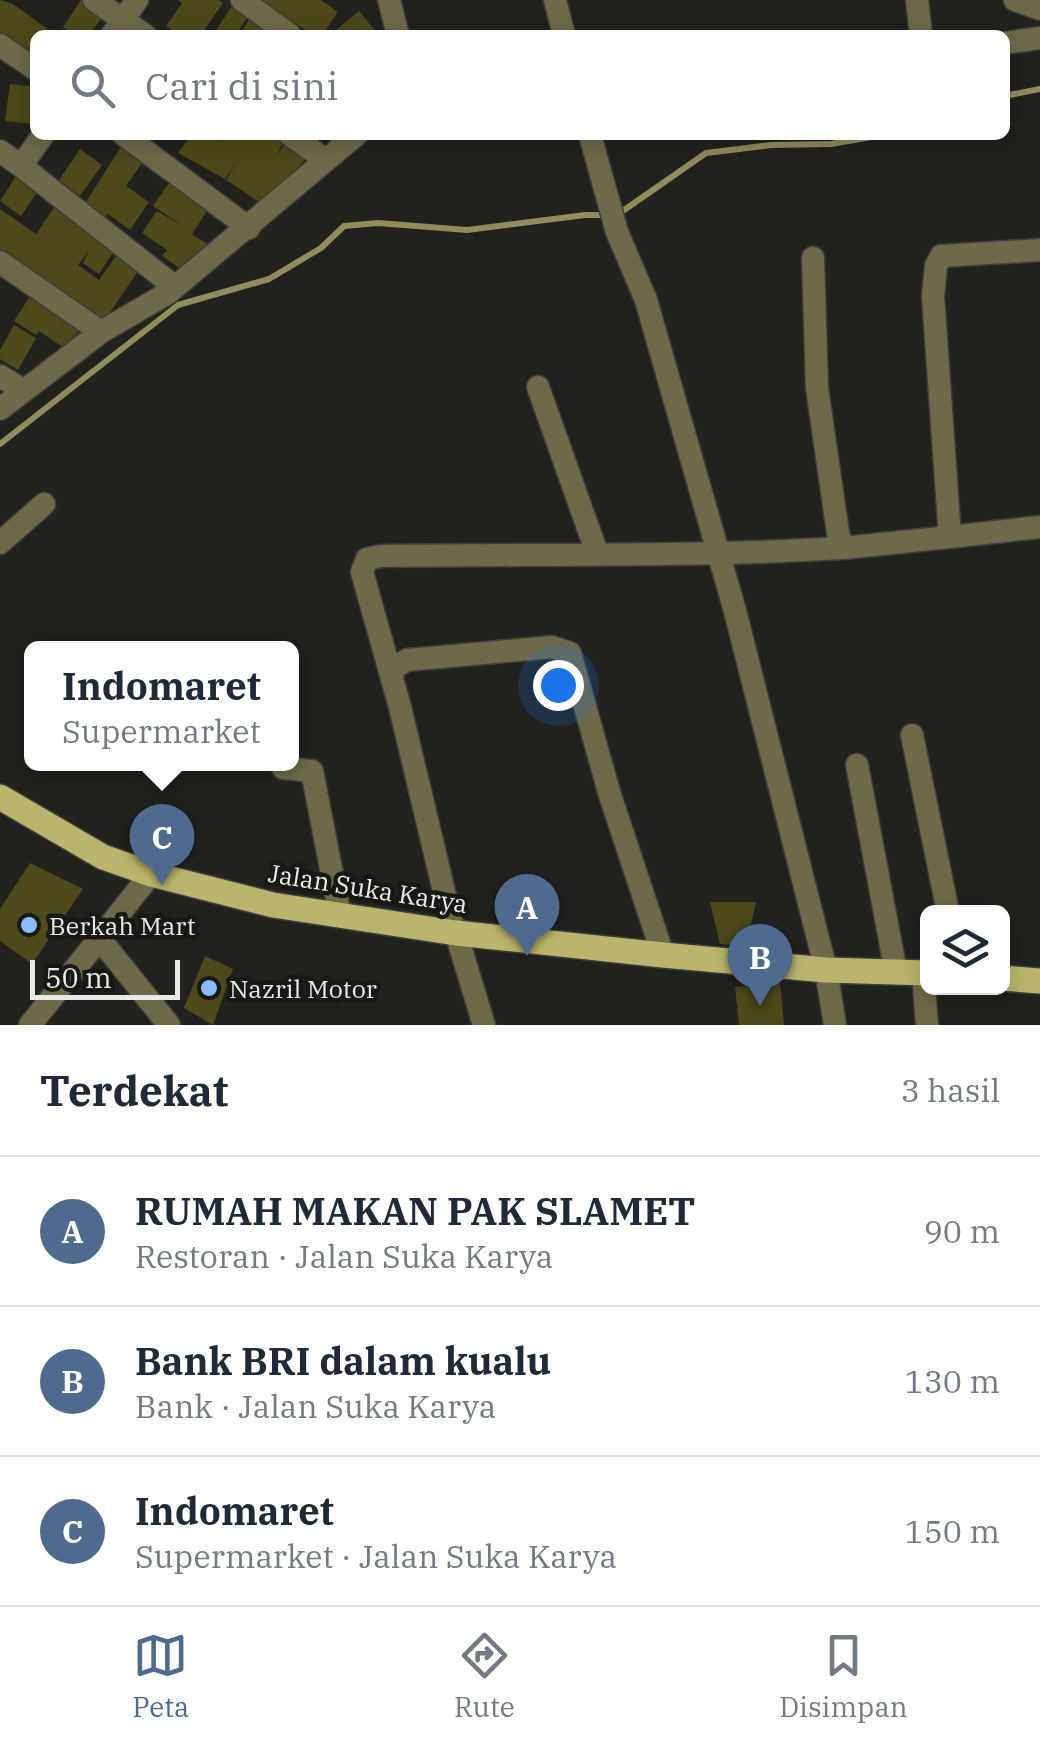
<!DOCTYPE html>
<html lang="id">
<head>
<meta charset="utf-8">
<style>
  body { margin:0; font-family:"IBM Plex Serif",serif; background:#f6f6f7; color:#1f2937 }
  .controls { position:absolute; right:30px; bottom:30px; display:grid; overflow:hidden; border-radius:15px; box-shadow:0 5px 25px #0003 }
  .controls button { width:90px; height:90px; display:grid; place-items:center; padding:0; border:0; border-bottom:2px solid #e0e1e3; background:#fff; color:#1f2937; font:50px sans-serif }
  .scale { position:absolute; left:30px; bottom:25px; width:150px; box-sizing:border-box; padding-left:10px; border:5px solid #eaeae7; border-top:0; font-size:28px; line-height:35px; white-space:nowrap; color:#eaeae7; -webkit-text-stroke:8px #181814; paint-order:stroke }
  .you { position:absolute; left:558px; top:685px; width:35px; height:35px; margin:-25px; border:8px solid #fff; border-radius:50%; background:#1a73e8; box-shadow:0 0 0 15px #1a73e833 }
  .badge { display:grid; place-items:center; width:65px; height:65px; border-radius:50%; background:#4e6b8f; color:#fff; font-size:32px; font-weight:700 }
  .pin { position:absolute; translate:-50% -82px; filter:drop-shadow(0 2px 5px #0008) }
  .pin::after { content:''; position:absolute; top:52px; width:35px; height:30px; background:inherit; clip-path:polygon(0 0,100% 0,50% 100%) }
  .popup { position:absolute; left:24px; top:641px; width:275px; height:130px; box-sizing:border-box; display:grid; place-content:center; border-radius:15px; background:#fff; filter:drop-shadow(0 2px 8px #0005); font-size:32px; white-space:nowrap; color:#747a83 }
  .popup b { font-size:38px; color:#1f2937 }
  .popup::after { content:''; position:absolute; left:50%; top:100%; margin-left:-20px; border:20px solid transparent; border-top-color:#fff }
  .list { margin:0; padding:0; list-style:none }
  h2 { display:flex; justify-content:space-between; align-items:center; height:130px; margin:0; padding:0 40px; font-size:42px }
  h2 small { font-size:32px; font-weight:400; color:#747a83 }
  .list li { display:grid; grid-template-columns:65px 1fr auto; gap:30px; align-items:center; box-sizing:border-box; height:150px; padding:0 40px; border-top:2px solid #e0e1e3 }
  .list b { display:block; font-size:38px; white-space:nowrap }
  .list p { margin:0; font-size:32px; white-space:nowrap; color:#747a83 }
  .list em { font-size:32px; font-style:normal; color:#747a83 }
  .icon { flex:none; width:55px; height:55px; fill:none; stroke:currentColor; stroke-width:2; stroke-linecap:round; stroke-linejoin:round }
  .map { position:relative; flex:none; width:1040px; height:1025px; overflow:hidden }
  .search { position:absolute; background:#fff; box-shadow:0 5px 25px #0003; left:30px; right:30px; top:30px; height:110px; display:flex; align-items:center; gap:25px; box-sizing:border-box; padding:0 35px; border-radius:15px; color:#747a83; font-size:38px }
  .sheet { height:580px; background:#fff }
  nav { display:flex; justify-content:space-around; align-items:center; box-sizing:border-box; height:140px; border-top:2px solid #e0e1e3; background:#fff; font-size:28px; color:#747a83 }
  nav a { display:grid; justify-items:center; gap:5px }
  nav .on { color:#4e6b8f }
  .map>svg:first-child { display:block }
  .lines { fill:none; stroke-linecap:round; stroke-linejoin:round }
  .stream { stroke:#908c5b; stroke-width:6 }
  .building { fill:#4d491a }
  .minor-casing { stroke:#3d3d3a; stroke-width:25 }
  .major-casing { stroke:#3d3d3a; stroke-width:28 }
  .minor { stroke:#6d6a49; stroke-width:22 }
  .major { stroke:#bab56c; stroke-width:25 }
  .poi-dot { fill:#87bbfb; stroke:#181814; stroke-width:4 }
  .labels { text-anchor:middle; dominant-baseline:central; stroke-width:9; stroke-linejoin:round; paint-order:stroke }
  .street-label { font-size:25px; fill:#eaeae7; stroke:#181814 }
  .poi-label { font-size:25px; fill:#eaeae7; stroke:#181814; text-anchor:start }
</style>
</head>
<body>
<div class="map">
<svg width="1040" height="1025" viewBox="0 0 1040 1025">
  <rect width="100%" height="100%" fill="#21211e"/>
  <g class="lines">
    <path class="stream" d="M1005,96L1040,89
      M0,444L178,305L269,279L321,248L344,226L378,223L467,230L585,215H617L706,153L771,145L831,144L883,135"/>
  </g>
  <path class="building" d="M0,0L13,4L56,35H35V61L0,36Z
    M81,0L104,15L89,35H75L63,27Z
    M178,0H219L223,3L201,35H179L166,26L182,3Z
    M257,0H321L338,12L322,35H314Z
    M233,4L249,15L236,35H213Z
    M359,11L379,35H330Z
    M250,18L276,35H239Z
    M10,84L35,87V124L5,121Z
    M191,135H210L219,141L222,138L218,135H276L284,141L276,156L287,141L308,156L267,207L226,180L237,161L225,179L178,153Z
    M122,145L144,160L126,186L149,202L130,230L108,214L105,219L84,205Z
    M80,149L102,165L80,196L59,180Z
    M18,173L40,188L21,216L0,201Z
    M171,180L210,206L192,234L207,244L188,274L162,256L167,250L142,233L157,211L183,226L153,206Z
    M55,206L116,248L99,274L83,263L89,251L78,265L99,280L118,253L140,268L103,323L0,249V209L36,234Z
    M32,293L81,327L67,350L39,331L36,335L14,321Z
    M14,325L36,338L18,370L0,359V350Z
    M30,863L83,889L32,964L0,941V909Z
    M710,902H756L746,946L720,944Z
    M205,956L233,969L213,1025L184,1008Z
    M780,982L784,1025H739L735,987Z"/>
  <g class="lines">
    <g class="minor-casing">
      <path id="minor" d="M94,0L145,35
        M242,0L290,35
        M389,0L398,35
        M555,0L564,35
        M917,0L921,35
        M1015,0L1040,9
        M112,35L137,0
        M1005,43L1040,38
        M0,45L35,69
        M124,135L249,228
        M290,135L326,160
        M590,135L617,232L646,300L735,611L826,970L835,1025
        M0,151L21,166L43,135
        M21,166L175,287
        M0,262L101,332
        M0,376L23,390
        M538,387L597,553
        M0,409L101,332L168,293L356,135
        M950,537L1040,527
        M0,543L44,504
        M843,548L950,537L933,296L936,266L941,256L1040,250
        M390,670L407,660L552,647L570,653L609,792L663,955
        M912,735L948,912
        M857,765L896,972
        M283,768L312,771L340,915
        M454,933L400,707L362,572L367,559L381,556C535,554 689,557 843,548L838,533L817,388L813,258
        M456,933L484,1025
        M99,938L169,1025
        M923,973L927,1025
        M30,1025L151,874"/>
    </g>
    <g class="major-casing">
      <path id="major" d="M0,797L103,857L151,874L273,905L456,933L663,955L826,970L928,973
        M1002,978L1040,981"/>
    </g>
    <use href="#minor" class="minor"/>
    <use href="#major" class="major"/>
  </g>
  <g class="poi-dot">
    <circle cx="29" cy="925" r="10"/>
    <circle cx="209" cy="988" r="10"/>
  </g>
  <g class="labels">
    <g class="street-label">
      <text transform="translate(368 888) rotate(9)">Jalan Suka Karya</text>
    </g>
    <g class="poi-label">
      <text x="49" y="925">Berkah Mart</text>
      <text x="229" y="988">Nazril Motor</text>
    </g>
  </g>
</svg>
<div class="controls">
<button><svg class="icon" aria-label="layers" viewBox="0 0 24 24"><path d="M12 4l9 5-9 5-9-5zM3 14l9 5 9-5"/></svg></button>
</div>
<div class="scale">50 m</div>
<div class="you"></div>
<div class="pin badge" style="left:527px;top:956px">A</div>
<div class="pin badge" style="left:760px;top:1006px">B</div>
<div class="pin badge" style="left:162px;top:886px">C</div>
<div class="popup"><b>Indomaret</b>Supermarket</div>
<div class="search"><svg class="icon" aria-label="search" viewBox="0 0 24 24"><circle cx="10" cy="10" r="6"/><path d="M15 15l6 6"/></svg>Cari di sini</div>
</div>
<section class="sheet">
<h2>Terdekat<small>3 hasil</small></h2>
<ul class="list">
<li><span class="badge">A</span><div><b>RUMAH MAKAN PAK SLAMET</b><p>Restoran · Jalan Suka Karya</p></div><em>90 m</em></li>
<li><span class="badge">B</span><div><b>Bank BRI dalam kualu</b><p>Bank · Jalan Suka Karya</p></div><em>130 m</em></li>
<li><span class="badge">C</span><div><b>Indomaret</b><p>Supermarket · Jalan Suka Karya</p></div><em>150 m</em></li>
</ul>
</section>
<nav>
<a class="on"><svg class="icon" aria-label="map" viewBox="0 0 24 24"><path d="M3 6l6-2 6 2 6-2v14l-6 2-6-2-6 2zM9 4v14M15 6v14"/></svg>Peta</a>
<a><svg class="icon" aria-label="directions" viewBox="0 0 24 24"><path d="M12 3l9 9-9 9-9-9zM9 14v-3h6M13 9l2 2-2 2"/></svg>Rute</a>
<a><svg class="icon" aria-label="saved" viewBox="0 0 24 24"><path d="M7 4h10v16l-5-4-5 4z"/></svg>Disimpan</a>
</nav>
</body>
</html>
